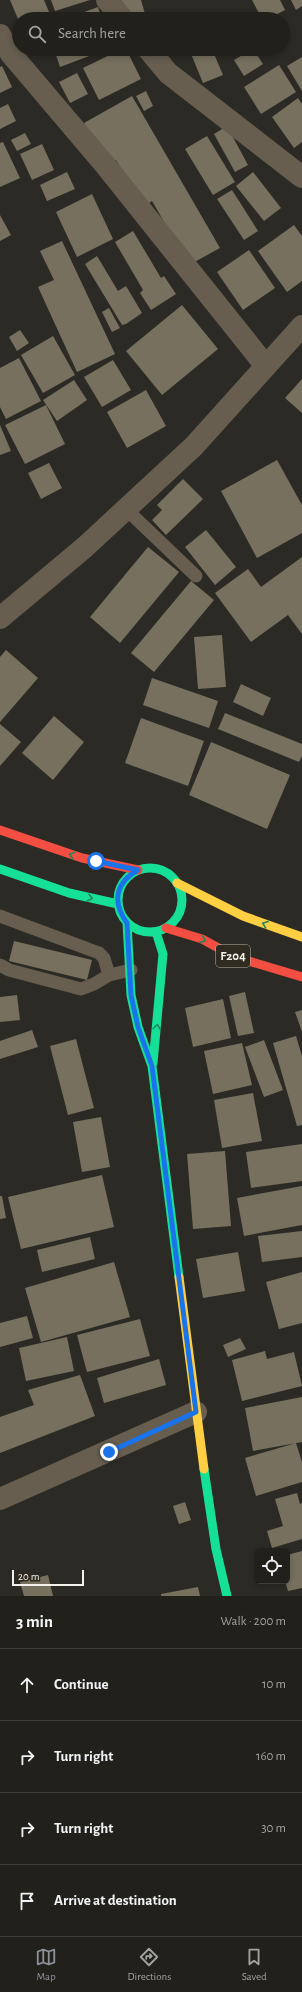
<!DOCTYPE html>
<html lang="en">
<head>
<meta charset="utf-8">
<style>
  body { margin:0; font-family:"Alegreya Sans",sans-serif; background:#2d2d28; color:#f1f3f6 }
  .controls { position:absolute; right:12px; bottom:12px; display:grid; overflow:hidden; border-radius:6px; box-shadow:0 2px 6px #0003 }
  .controls button { width:36px; height:36px; display:grid; place-items:center; padding:0; border:0; border-bottom:1px solid #3e3e3a; background:#21201b; color:#f1f3f6; font:20px sans-serif }
  .scale { position:absolute; left:12px; bottom:10px; width:72px; box-sizing:border-box; padding-left:4px; border:2px solid #f4f1ea; border-top:0; font-size:11px; line-height:14px; white-space:nowrap; color:#f4f1ea; -webkit-text-stroke:3px #2f2b20; paint-order:stroke }
  .stop { position:absolute; width:12px; height:12px; margin:-9px; border:3px solid #1a73e8; border-radius:50%; background:#fff }
  .stop.end { background:#1a73e8; border-color:#fff; box-shadow:0 1px 4px #0008 }
  .list { margin:0; padding:0; list-style:none }
  h2 { display:flex; justify-content:space-between; align-items:center; height:52px; margin:0; padding:0 16px; font-size:17px }
  h2 small { font-size:13px; font-weight:400; color:#a2a3a3 }
  .list li { display:grid; grid-template-columns:26px 1fr auto; gap:12px; align-items:center; box-sizing:border-box; height:72px; padding:0 16px; border-top:1px solid #3e3e3a }
  .list b { display:block; font-size:15px; white-space:nowrap }
  .list em { font-size:13px; font-style:normal; color:#a2a3a3 }
  .icon { flex:none; width:22px; height:22px; fill:none; stroke:currentColor; stroke-width:2; stroke-linecap:round; stroke-linejoin:round }
  .map { position:relative; flex:none; width:302px; height:1596px; overflow:hidden }
  .search { position:absolute; background:#21201b; box-shadow:0 2px 6px #0003; left:12px; right:12px; top:12px; height:44px; display:flex; align-items:center; gap:10px; box-sizing:border-box; padding:0 14px; border-radius:22px; color:#a2a3a3; font-size:15px }
  .sheet { height:340px; background:#21201b }
  nav { display:flex; justify-content:space-around; align-items:center; box-sizing:border-box; height:56px; border-top:1px solid #3e3e3a; background:#21201b; font-size:11px; color:#a2a3a3 }
  nav a { display:grid; justify-items:center; gap:2px }
  nav .on { color:#8c9099 }
  .map>svg:first-child { display:block }
  .building { fill:#77705f }
  .lines { fill:none; stroke-linecap:round; stroke-linejoin:round }
  .lane { stroke:#675e50; stroke-width:13 }
  .street { stroke:#675e50; stroke-width:22 }
  .fast { stroke:#16e098; stroke-width:9 }
  .slow { stroke:#ffcf43; stroke-width:9 }
  .jam { stroke:#f24e42; stroke-width:9 }
  .oneway { stroke:#22865c }
  .route { stroke:#1a73e8; stroke-width:5 }
  .labels { text-anchor:middle; dominant-baseline:central; stroke-width:4; stroke-linejoin:round; paint-order:stroke }
  .shield { fill:#2f2b20; stroke:#b9b6ad; stroke-width:1 }
  .shield-label { font-size:13px; font-weight:bold; fill:#f4f1ea }
</style>
</head>
<body>
<div class="map">
<svg width="302" height="1596" viewBox="0 0 302 1596">
  <rect width="100%" height="100%" fill="#2c2a24"/>
  <path class="building" d="M10,0H44L52,19H18Z
    M51,0H90L55,11Z
    M120,0H141L146,17L138,19H125Z
    M252,0H280L285,10L268,19H262Z
    M291,0H302V6L296,10Z
    M98,7L102,19H65Z
    M54,49H108L60,67Z
    M122,49H126L141,79L99,100L83,68Z
    M189,49H212L223,75L203,83Z
    M253,49L263,64L244,76L234,60Z
    M302,57V91L287,66Z
    M279,65L296,92L261,114L244,87Z
    M2,66L12,87L0,93V67Z
    M77,73L88,94L70,103L59,82Z
    M146,91L153,106L144,111L136,96Z
    M132,96L220,248L189,265L152,201L143,207L116,160L108,165L84,123Z
    M298,98L302,104V142L294,148L272,117Z
    M8,104L16,121L0,129V108Z
    M227,126L248,165L235,172L214,134Z
    M25,133L31,144L17,151L11,140Z
    M207,136L235,182L213,195L185,149Z
    M3,142L20,178L0,187V143Z
    M42,144L54,170L32,180L20,154Z
    M67,172L75,189L47,201L40,185Z
    M253,172L281,208L264,221L236,186Z
    M232,190L258,231L244,240L217,199Z
    M92,194L113,239L77,257L56,212Z
    M0,215L11,235L0,241Z
    M294,225L302,236V281L287,292L258,251Z
    M133,231L161,278L164,276L176,294L151,310L140,293L143,290L115,242Z
    M62,241L115,354L77,372L38,287L54,280L40,251Z
    M249,250L275,288L243,310L217,272Z
    M97,256L118,291L126,286L142,313L126,324L122,325L85,264Z
    M182,305L218,349L162,395L126,351Z
    M109,308L120,328L112,332L102,312Z
    M20,330L29,343L17,351L9,337Z
    M53,336L75,375L43,393L21,355Z
    M19,358L41,401L6,419L0,407V368Z
    M113,360L131,390L102,407L84,377Z
    M302,379V413L285,398Z
    M74,380L87,400L57,421L43,400Z
    M146,390L166,426L127,448L107,412Z
    M46,405L65,444L25,464L5,425Z
    M0,425L11,451L0,455Z
    M277,460L302,505V533L257,558L221,491Z
    M49,463L62,488L41,499L28,473Z
    M183,479L203,499L166,535L152,520L162,510L157,505Z
    M206,530L236,567L215,585L185,547Z
    M148,547L179,572L120,643L90,617Z
    M302,557V634L288,615L251,642L215,593L248,569L261,587Z
    M191,581L214,600L154,672L131,653Z
    M222,635L226,687L198,689L194,637Z
    M6,650L38,678L0,722V657Z
    M152,678L218,701L209,728L143,705Z
    M241,684L271,698L263,716L233,702Z
    M225,713L302,744V756L299,762L218,729Z
    M54,716L84,742L53,780L22,753Z
    M141,718L204,741L188,786L125,763Z
    M0,724L21,742L0,766Z
    M211,742L290,775L267,829L189,795Z
    M14,941L92,960L87,980L9,961Z
    M245,992L254,1033L238,1036L229,996Z
    M17,995L20,1020L0,1022V997Z
    M223,999L231,1038L193,1047L185,1008Z
    M302,1010V1032L295,1012Z
    M32,1030L38,1047L0,1059V1041Z
    M296,1036L302,1056V1125L297,1126L273,1043Z
    M76,1039L94,1108L68,1115L50,1046Z
    M264,1040L283,1090L264,1097L245,1047Z
    M242,1043L252,1085L213,1094L204,1051Z
    M253,1093L262,1141L222,1148L214,1100Z
    M101,1117L110,1167L82,1172L73,1122Z
    M302,1144V1181L251,1188L246,1152Z
    M225,1151L231,1226L193,1229L187,1154Z
    M102,1175L114,1227L21,1249L8,1197Z
    M302,1186V1225L244,1236L237,1198Z
    M0,1196H2L6,1218L0,1219Z
    M302,1231V1257L262,1262L258,1236Z
    M90,1237L95,1259L42,1272L37,1250Z
    M238,1252L245,1291L203,1298L196,1259Z
    M114,1262L130,1317L41,1342L25,1288Z
    M302,1272V1323L279,1329L266,1282Z
    M27,1316L33,1338L0,1347V1323Z
    M140,1319L150,1356L87,1372L77,1335Z
    M67,1337L74,1371L26,1381L19,1348Z
    M240,1338L246,1349L228,1357L223,1345Z
    M265,1351L267,1359L294,1352L302,1386L242,1401L232,1360Z
    M159,1359L166,1385L104,1403L97,1378Z
    M80,1375L95,1416L0,1453V1417L34,1405L28,1390Z
    M302,1397V1442L253,1451L245,1408Z
    M296,1443L302,1462V1482L256,1496L245,1458Z
    M297,1493L300,1504L302,1503V1539L272,1548L267,1531L283,1526L275,1499Z
    M185,1502L191,1520L179,1524L173,1506Z
    M302,1551V1588L288,1591L285,1581H287V1555Z
    M48,1575L53,1596H24L20,1582Z
    M198,1587L200,1596H161V1594Z"/>
  <g class="lines">
    <path class="lane" d="M127,510L196,576
      M0,916L99,953L104,958L109,975
      M0,965L9,970L81,989L94,984L109,975L131,970"/>
    <path class="street" d="M107,0L123,19
      M0,35L11,54L106,166L265,365
      M148,49L168,73L302,177
      M0,618L85,547L194,446L302,326
      M0,1499L196,1412"/>
    <path class="fast" d="M118 900a32 32 0 1 1 64 0a32 32 0 1 1-64 0Z
      M0,869L69,893L118,904
      M127,923L131,995L138,1027L152,1066L179,1277
      M153,1063L163,954L156,932
      M204,1469L216,1549L227,1596"/>
    <path class="slow" d="M177,883L243,916L302,937
      M179,1277L204,1469"/>
    <path class="jam" d="M0,830L82,858L138,870
      M166,928L202,939L235,957L302,977"/>
  </g>
  <defs><path id="oneway-chevron" d="M-2-3.5L2.5 0L-2 3.5" fill="none" stroke-width="1.6" stroke-linecap="round" stroke-linejoin="round"/></defs>
  <g class="oneway">
    <use href="#oneway-chevron" transform="translate(72 855) rotate(-162)"/>
    <use href="#oneway-chevron" transform="translate(90 898) rotate(13)"/>
    <use href="#oneway-chevron" transform="translate(265 924) rotate(-160)"/>
    <use href="#oneway-chevron" transform="translate(203 940) rotate(24)"/>
    <use href="#oneway-chevron" transform="translate(157 1027) rotate(-83)"/>
  </g>
  <g class="lines">
    <path class="route" d="M96,861L138,870C115,883 112,902 127,923L131,995L138,1027L152,1066L196,1412L109,1452"/>
  </g>
  <g class="labels">
    <rect class="shield" x="216" y="945" width="34" height="22" rx="3"/>
    <g class="shield-label">
      <text x="233" y="956">F204</text>
    </g>
  </g>
</svg>
<div class="controls">
<button><svg class="icon" aria-label="locate" viewBox="0 0 24 24"><circle cx="12" cy="12" r="6"/><path d="M12 2v4M12 18v4M2 12h4M18 12h4"/></svg></button>
</div>
<div class="scale">20 m</div>
<div class="stop" style="left:96px;top:861px"></div>
<div class="stop end" style="left:109px;top:1452px"></div>
<div class="search"><svg class="icon" aria-label="search" viewBox="0 0 24 24"><circle cx="10" cy="10" r="6"/><path d="M15 15l6 6"/></svg>Search here</div>
</div>
<section class="sheet">
<h2>3 min<small>Walk · 200 m</small></h2>
<ul class="list">
<li><svg class="icon" aria-label="ahead" viewBox="0 0 24 24"><path d="M12 20V5M6 11l6-6 6 6"/></svg><div><b>Continue</b></div><em>10 m</em></li>
<li><svg class="icon" aria-label="right" viewBox="0 0 24 24"><path d="M7 20v-9h11M14 6l5 5-5 5"/></svg><div><b>Turn right</b></div><em>160 m</em></li>
<li><svg class="icon" aria-label="right" viewBox="0 0 24 24"><path d="M7 20v-9h11M14 6l5 5-5 5"/></svg><div><b>Turn right</b></div><em>30 m</em></li>
<li><svg class="icon" aria-label="arrive" viewBox="0 0 24 24"><path d="M6 21V4h12l-3 4 3 4H6"/></svg><div><b>Arrive at destination</b></div></li>
</ul>
</section>
<nav>
<a class="on"><svg class="icon" aria-label="map" viewBox="0 0 24 24"><path d="M3 6l6-2 6 2 6-2v14l-6 2-6-2-6 2zM9 4v14M15 6v14"/></svg>Map</a>
<a><svg class="icon" aria-label="directions" viewBox="0 0 24 24"><path d="M12 3l9 9-9 9-9-9zM9 14v-3h6M13 9l2 2-2 2"/></svg>Directions</a>
<a><svg class="icon" aria-label="saved" viewBox="0 0 24 24"><path d="M7 4h10v16l-5-4-5 4z"/></svg>Saved</a>
</nav>
</body>
</html>
